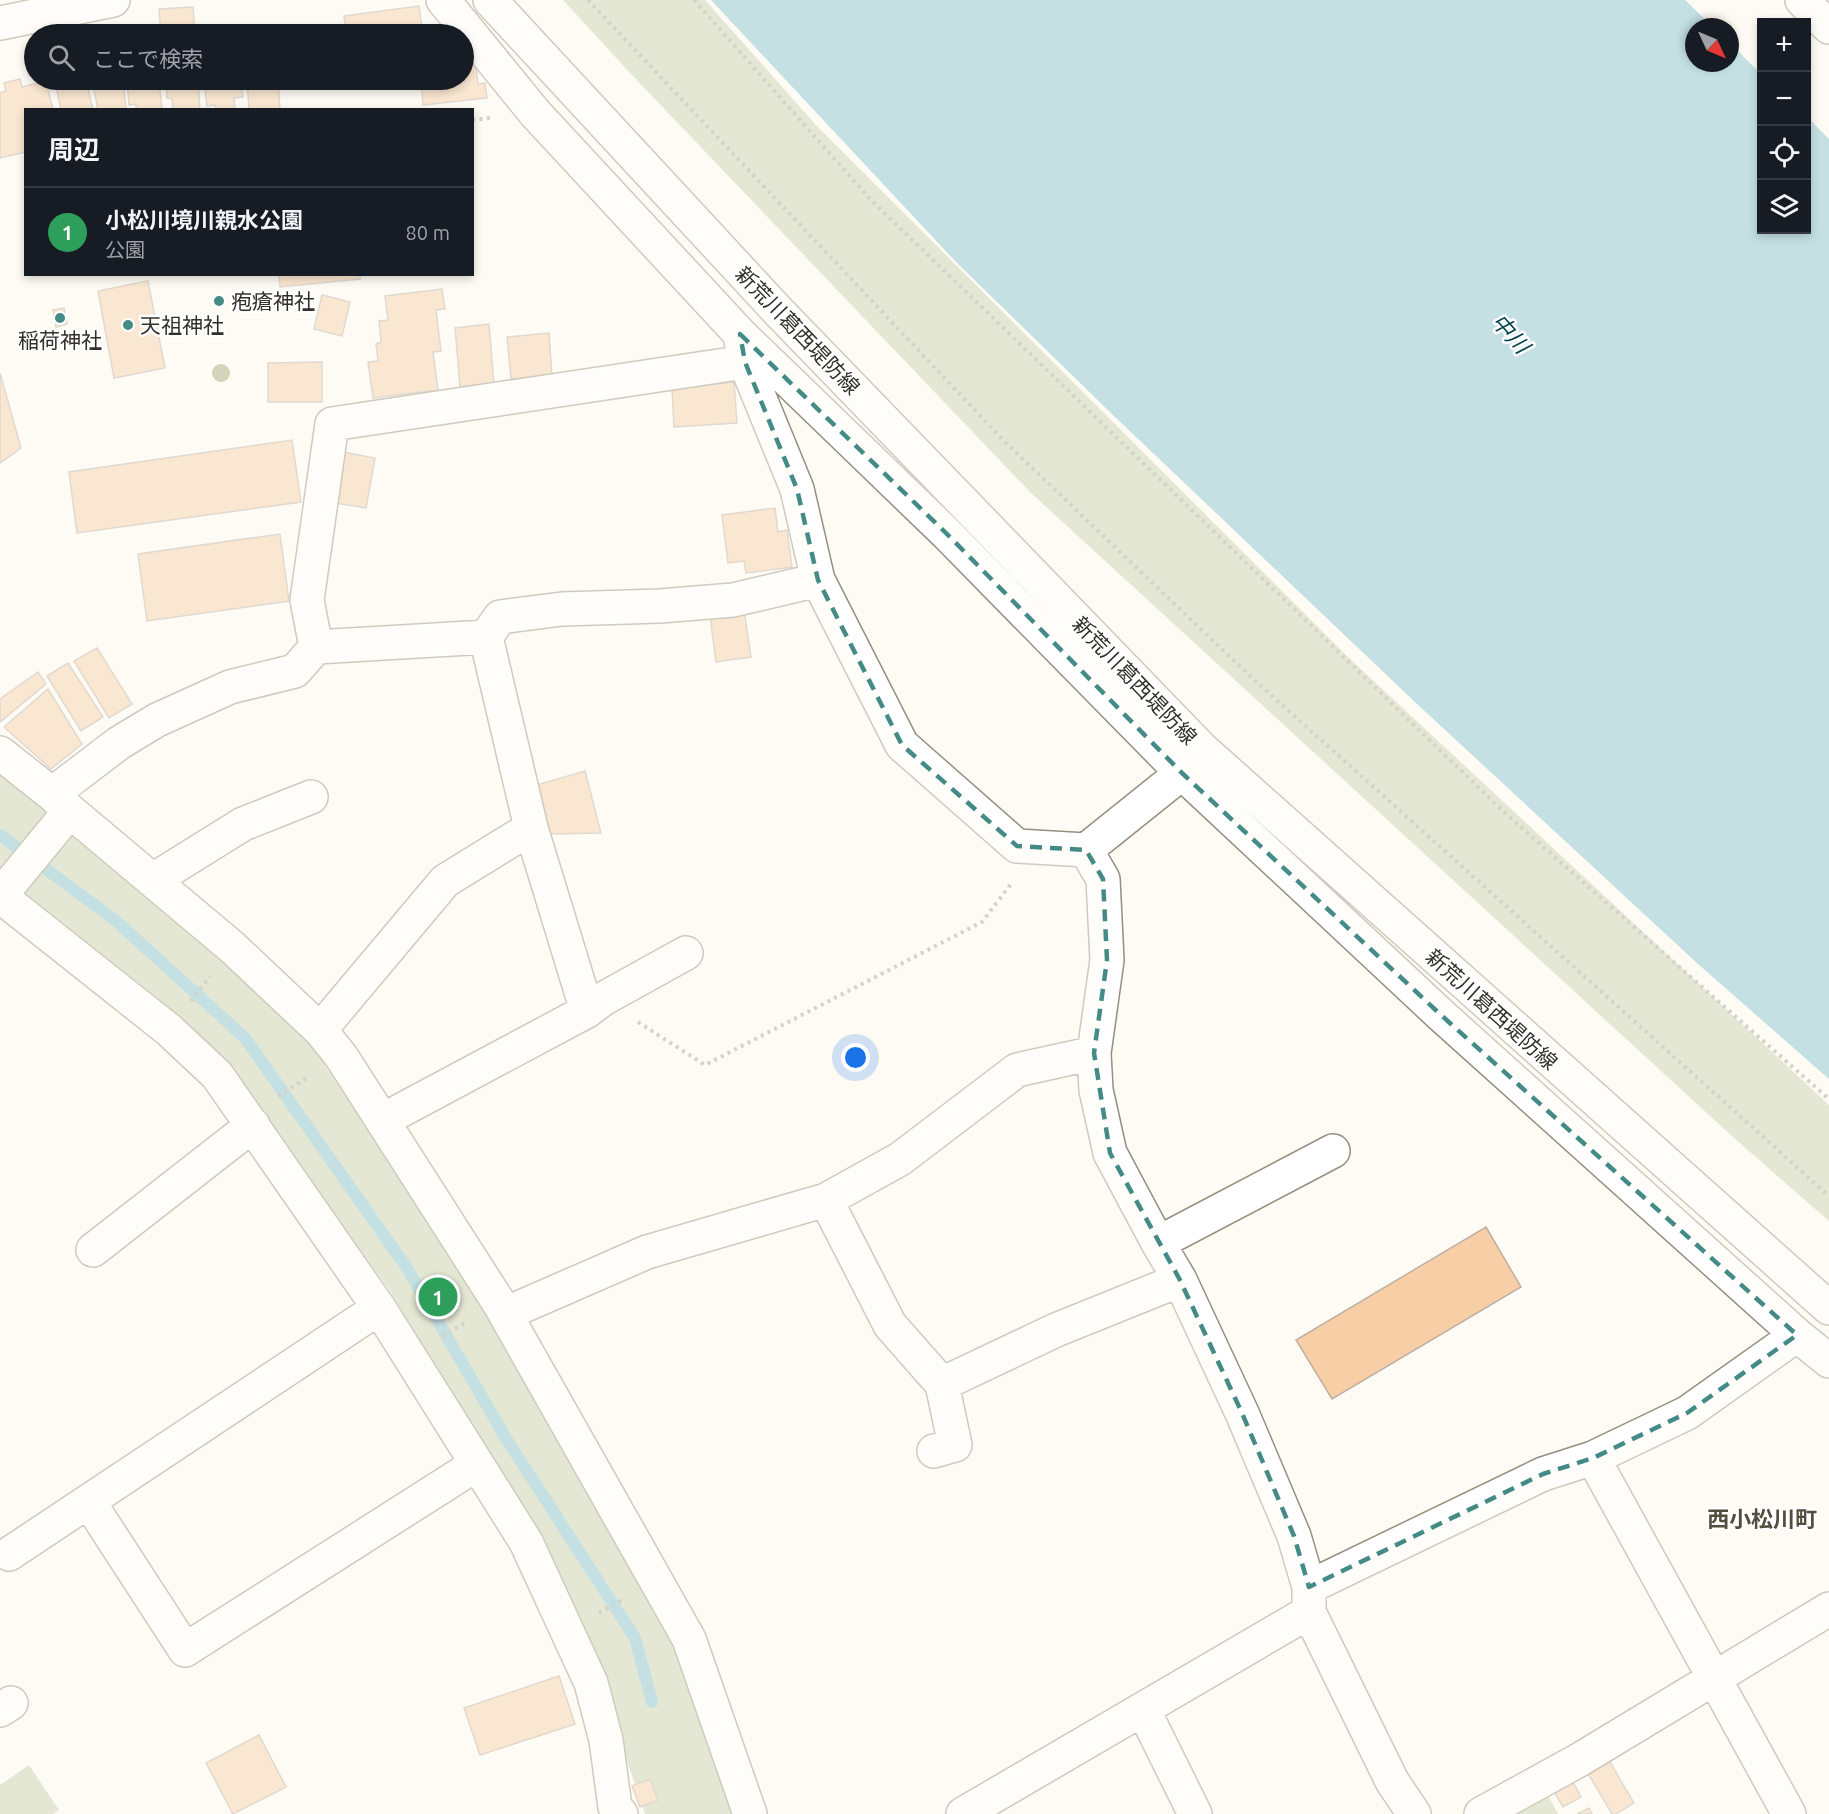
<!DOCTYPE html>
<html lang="ja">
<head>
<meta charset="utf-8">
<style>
  body { margin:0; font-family:Ubuntu,"Noto Sans JP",sans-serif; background:#242831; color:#f1f3f6 }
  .controls { position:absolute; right:18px; top:18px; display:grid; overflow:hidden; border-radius:0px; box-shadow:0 3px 9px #0003 }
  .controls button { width:54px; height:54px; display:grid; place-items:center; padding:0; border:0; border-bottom:2px solid #363941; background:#171b24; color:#f1f3f6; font:30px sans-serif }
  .compass { position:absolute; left:1685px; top:18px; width:54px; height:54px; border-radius:50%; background:#171b24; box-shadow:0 3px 9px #0003; rotate:134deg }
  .you { position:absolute; left:856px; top:1058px; width:21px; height:21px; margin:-15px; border:4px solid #fff; border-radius:50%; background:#1a73e8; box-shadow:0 0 0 9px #1a73e833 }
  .badge { display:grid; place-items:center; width:39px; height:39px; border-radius:50%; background:#0f766e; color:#fff; font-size:20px; font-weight:700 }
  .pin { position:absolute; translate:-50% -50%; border:3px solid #fff; box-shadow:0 2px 6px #0006 }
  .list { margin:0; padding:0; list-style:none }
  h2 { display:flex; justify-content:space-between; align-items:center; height:78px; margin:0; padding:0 24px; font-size:26px }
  h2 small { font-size:20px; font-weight:400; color:#9ea1a6 }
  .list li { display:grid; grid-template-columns:39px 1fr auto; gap:18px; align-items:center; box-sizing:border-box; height:90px; padding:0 24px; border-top:2px solid #363941 }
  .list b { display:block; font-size:22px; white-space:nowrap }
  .list p { margin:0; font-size:20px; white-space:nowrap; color:#9ea1a6 }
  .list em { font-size:20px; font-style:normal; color:#9ea1a6 }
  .icon { flex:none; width:33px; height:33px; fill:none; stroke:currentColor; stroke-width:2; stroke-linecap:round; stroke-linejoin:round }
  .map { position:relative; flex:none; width:1829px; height:1814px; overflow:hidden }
  .search { position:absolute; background:#171b24; box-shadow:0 3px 9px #0003; left:24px; top:24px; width:450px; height:66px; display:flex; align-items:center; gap:15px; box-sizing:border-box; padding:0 21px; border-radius:33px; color:#9ea1a6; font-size:22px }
  .panel { position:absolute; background:#171b24; box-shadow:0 3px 9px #0003; left:24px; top:108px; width:450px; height:168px; border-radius:0px }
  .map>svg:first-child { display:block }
  .green { fill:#c5ceab }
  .water { fill:#7ebfcf }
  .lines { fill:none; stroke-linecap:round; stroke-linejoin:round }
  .stream { stroke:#7ebfcf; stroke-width:12 }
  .building { fill:#f7cea6; stroke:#beb0a3; stroke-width:1.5 }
  .minor-casing { stroke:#968f7f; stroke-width:36 }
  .major-casing { stroke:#968f7f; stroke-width:36 }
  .highway-casing { stroke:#968f7f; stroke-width:36 }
  .path { stroke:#a29f98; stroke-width:4; stroke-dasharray:3 4.5; stroke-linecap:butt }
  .minor { stroke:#fff; stroke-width:33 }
  .major { stroke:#fff; stroke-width:33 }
  .highway { stroke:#fff; stroke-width:33 }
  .tree { fill:#9fa473 }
  .marked { fill:none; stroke:#448b88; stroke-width:4.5; stroke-dasharray:12 8; stroke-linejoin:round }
  .poi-dot { fill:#448b88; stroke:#fff; stroke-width:2 }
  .labels { text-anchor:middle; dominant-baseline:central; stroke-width:5; stroke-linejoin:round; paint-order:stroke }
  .poi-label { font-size:21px; fill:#33302a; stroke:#fff; text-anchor:start }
  .street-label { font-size:21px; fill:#33302a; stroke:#fff }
  .water-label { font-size:22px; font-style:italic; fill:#04434e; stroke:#fff }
  .neighbourhood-label { font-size:22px; font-weight:bold; fill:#544e3f; stroke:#fff }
</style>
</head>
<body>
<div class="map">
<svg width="1829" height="1814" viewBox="0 0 1829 1814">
  <rect width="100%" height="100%" fill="#fefbf4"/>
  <path class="green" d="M563,0H705L815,124L1349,658L1829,1105V1221L1733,1137L1031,493L630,73Z
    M0,772L81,835L302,1031L486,1303L682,1644L737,1814H645L611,1714L543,1545L390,1291L229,1066L155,998L0,875Z
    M29,1765L59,1810L53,1814H0V1785Z
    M1546,1791L1558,1814H1499Z"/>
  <path class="water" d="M711,0H1685L1713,27H1694V63H1730V43L1761,74L1762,230H1806L1807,117L1829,139V1079L1698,964L1416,703L1114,416L956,262Z"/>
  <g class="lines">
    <path class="stream" d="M0,835L115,920L245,1038L407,1268L507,1440L635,1638L652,1702"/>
  </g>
  <path class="building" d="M419,6L423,34H346L344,16Z
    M193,7L195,34H161L159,9Z
    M476,65L478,84L485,83L487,98L423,105L421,80H464V67Z
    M20,79L22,87L46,81L53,110H26V152L0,158V93L6,91L4,83Z
    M63,80H86L93,110H61L55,81Z
    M92,80H123L126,110H98Z
    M127,80H159L162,110H136V104L129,105Z
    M166,80H198L200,110H173L172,99L167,98Z
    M204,80H240L243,97L234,98L235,110H216L215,105L207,106Z
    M247,80H278L280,110H249Z
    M279,274H360V279L280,287Z
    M148,281L165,368L114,378L98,291Z
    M442,289L445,309L436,310L441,351L433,352L438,390L373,398L368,362L378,361L376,344L381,342L379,321L388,320L385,296Z
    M322,295L350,302L342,336L314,329Z
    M64,308L67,324L56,327L53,310Z
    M489,324L494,384L460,387L455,328Z
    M549,333L552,376L511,379L507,337Z
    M322,362V402H268V363Z
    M0,373L21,448L0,463Z
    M734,382L737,423L674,427L672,387Z
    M292,440L301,502L77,533L69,472Z
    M343,452L375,458L366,508L334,503Z
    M775,508L778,532L787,530L792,567L746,573L744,561L728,563L722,515Z
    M280,534L289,601L147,621L138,554Z
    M744,610L751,657L716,662L710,616Z
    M97,648L132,704L109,718L74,661Z
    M68,663L103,717L81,731L47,676Z
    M38,672L46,684L0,722V699Z
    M48,689L82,744L51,769L4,727Z
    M585,771L601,833L550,834L537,785Z
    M1486,1227L1521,1287L1332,1399L1296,1340Z
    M559,1676L575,1724L480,1755L464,1708Z
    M259,1735L286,1787L233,1814L206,1763Z
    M1607,1757L1634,1803L1616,1814H1612L1586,1770Z
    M1571,1778L1581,1797L1563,1807L1552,1788Z
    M650,1779L658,1800L640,1807L632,1786Z
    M1589,1808L1592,1814H1577Z"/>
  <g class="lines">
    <g class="minor-casing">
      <path id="minor" d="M443,0L535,113L740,334L946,533L1182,773L1441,1015L1797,1335L1829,1361
        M0,23L113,0
        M740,336L745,362L797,489L818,580L902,745L1017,846L1086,850L1182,773
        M486,637L500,617L562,609L660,606L733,600L818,580
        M316,647L307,600L332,424L745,362
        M0,753L52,794L70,811L232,947L320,1030L341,1056L499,1303L689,1639L750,1814
        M52,794L119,743L157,720L230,687L295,671L316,647L486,637L531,828L587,1011
        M1086,850L1103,879L1107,960L1094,1053L1096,1090L1110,1153L1158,1243L1180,1280L1242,1413L1294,1536L1309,1587V1612L1392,1781L1414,1814
        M153,880L243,824L311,797
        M0,896L169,1030L217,1075L379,1308L526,1542L591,1683L606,1740L615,1807L621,1814
        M0,896L70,811
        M320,1030L445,881L531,828
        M383,1120L587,1011L603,999L686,953
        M826,1200L890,1325L942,1384L955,1445L934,1451
        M1158,1243L1333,1151
        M93,1250L253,1125
        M505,1314L647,1252L826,1200L900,1159L1017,1070L1094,1053
        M942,1384L1056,1330L1180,1280
        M1593,1458L1789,1814
        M89,1502L185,1650L477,1464
        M9,1554L379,1308
        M1309,1587L1543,1474L1593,1458L1687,1413L1797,1335
        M1143,1709L1195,1814
        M0,1710L11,1703
        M963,1814L1309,1612
        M1481,1814L1579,1760L1829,1609"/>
    </g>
    <g class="major-casing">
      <path id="major" d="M490,0L778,311L1202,749L1829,1308"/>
    </g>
    <g class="highway-casing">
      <path id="highway" d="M1802,0L1829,27"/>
    </g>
    <path class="path" d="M588,0L1005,442L1251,677L1829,1196
      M694,0L870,199L1506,814L1829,1099
      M472,120L490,118
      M191,1001L210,976
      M638,1022L705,1065L982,922L1011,884
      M278,1096L310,1076
      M442,1336L467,1322
      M599,1613L624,1599"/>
    <use href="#minor" class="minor"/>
    <use href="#major" class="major"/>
    <use href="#highway" class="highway"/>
  </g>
  <circle class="tree" cx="221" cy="373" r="9"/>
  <path d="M0 0H1829V1814H0ZM740,334L946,533L1182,773L1441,1015L1797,1335L1687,1413L1593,1458L1543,1474L1309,1587L1294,1536L1242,1413L1180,1280L1110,1153L1094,1053L1107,960L1103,879L1086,850L1017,846L902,745L818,580L797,489L745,362Z" fill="#fefbf4" fill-opacity=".55" fill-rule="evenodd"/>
  <path class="marked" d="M740,334L946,533L1182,773L1441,1015L1797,1335L1687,1413L1593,1458L1543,1474L1309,1587L1294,1536L1242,1413L1180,1280L1110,1153L1094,1053L1107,960L1103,879L1086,850L1017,846L902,745L818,580L797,489L745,362Z"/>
  <g class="poi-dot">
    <circle cx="219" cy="301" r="6"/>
    <circle cx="60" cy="318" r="6"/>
    <circle cx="128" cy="325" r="6"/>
  </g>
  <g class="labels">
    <g class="poi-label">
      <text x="231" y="301">疱瘡神社</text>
      <text x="140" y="325">天祖神社</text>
      <text x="60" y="340" text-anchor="middle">稲荷神社</text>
    </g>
    <g class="street-label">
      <text transform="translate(798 330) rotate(46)">新荒川葛西堤防線</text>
      <text transform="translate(1135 680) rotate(46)">新荒川葛西堤防線</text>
      <text transform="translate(1492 1009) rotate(42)">新荒川葛西堤防線</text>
    </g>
    <g class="water-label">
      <text transform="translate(1511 333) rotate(48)">中川</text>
    </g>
    <g class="neighbourhood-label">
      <text x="1762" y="1518">西小松川町</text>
    </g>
  </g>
</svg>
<div class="controls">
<button>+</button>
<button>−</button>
<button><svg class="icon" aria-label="locate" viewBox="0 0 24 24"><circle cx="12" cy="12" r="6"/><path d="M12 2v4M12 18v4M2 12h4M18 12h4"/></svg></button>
<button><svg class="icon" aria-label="layers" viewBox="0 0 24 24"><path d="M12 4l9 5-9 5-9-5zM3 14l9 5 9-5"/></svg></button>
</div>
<svg class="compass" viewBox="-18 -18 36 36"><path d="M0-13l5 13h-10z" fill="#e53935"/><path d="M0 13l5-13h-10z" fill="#9ea1a6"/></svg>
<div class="you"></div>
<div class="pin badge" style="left:438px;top:1297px;background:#2e9e5b">1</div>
<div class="search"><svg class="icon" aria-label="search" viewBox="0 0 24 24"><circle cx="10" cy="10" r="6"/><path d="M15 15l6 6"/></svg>ここで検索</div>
<section class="panel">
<h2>周辺<small></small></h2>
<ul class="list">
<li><span class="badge" style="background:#2e9e5b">1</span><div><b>小松川境川親水公園</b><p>公園</p></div><em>80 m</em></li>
</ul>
</section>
</div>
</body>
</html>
